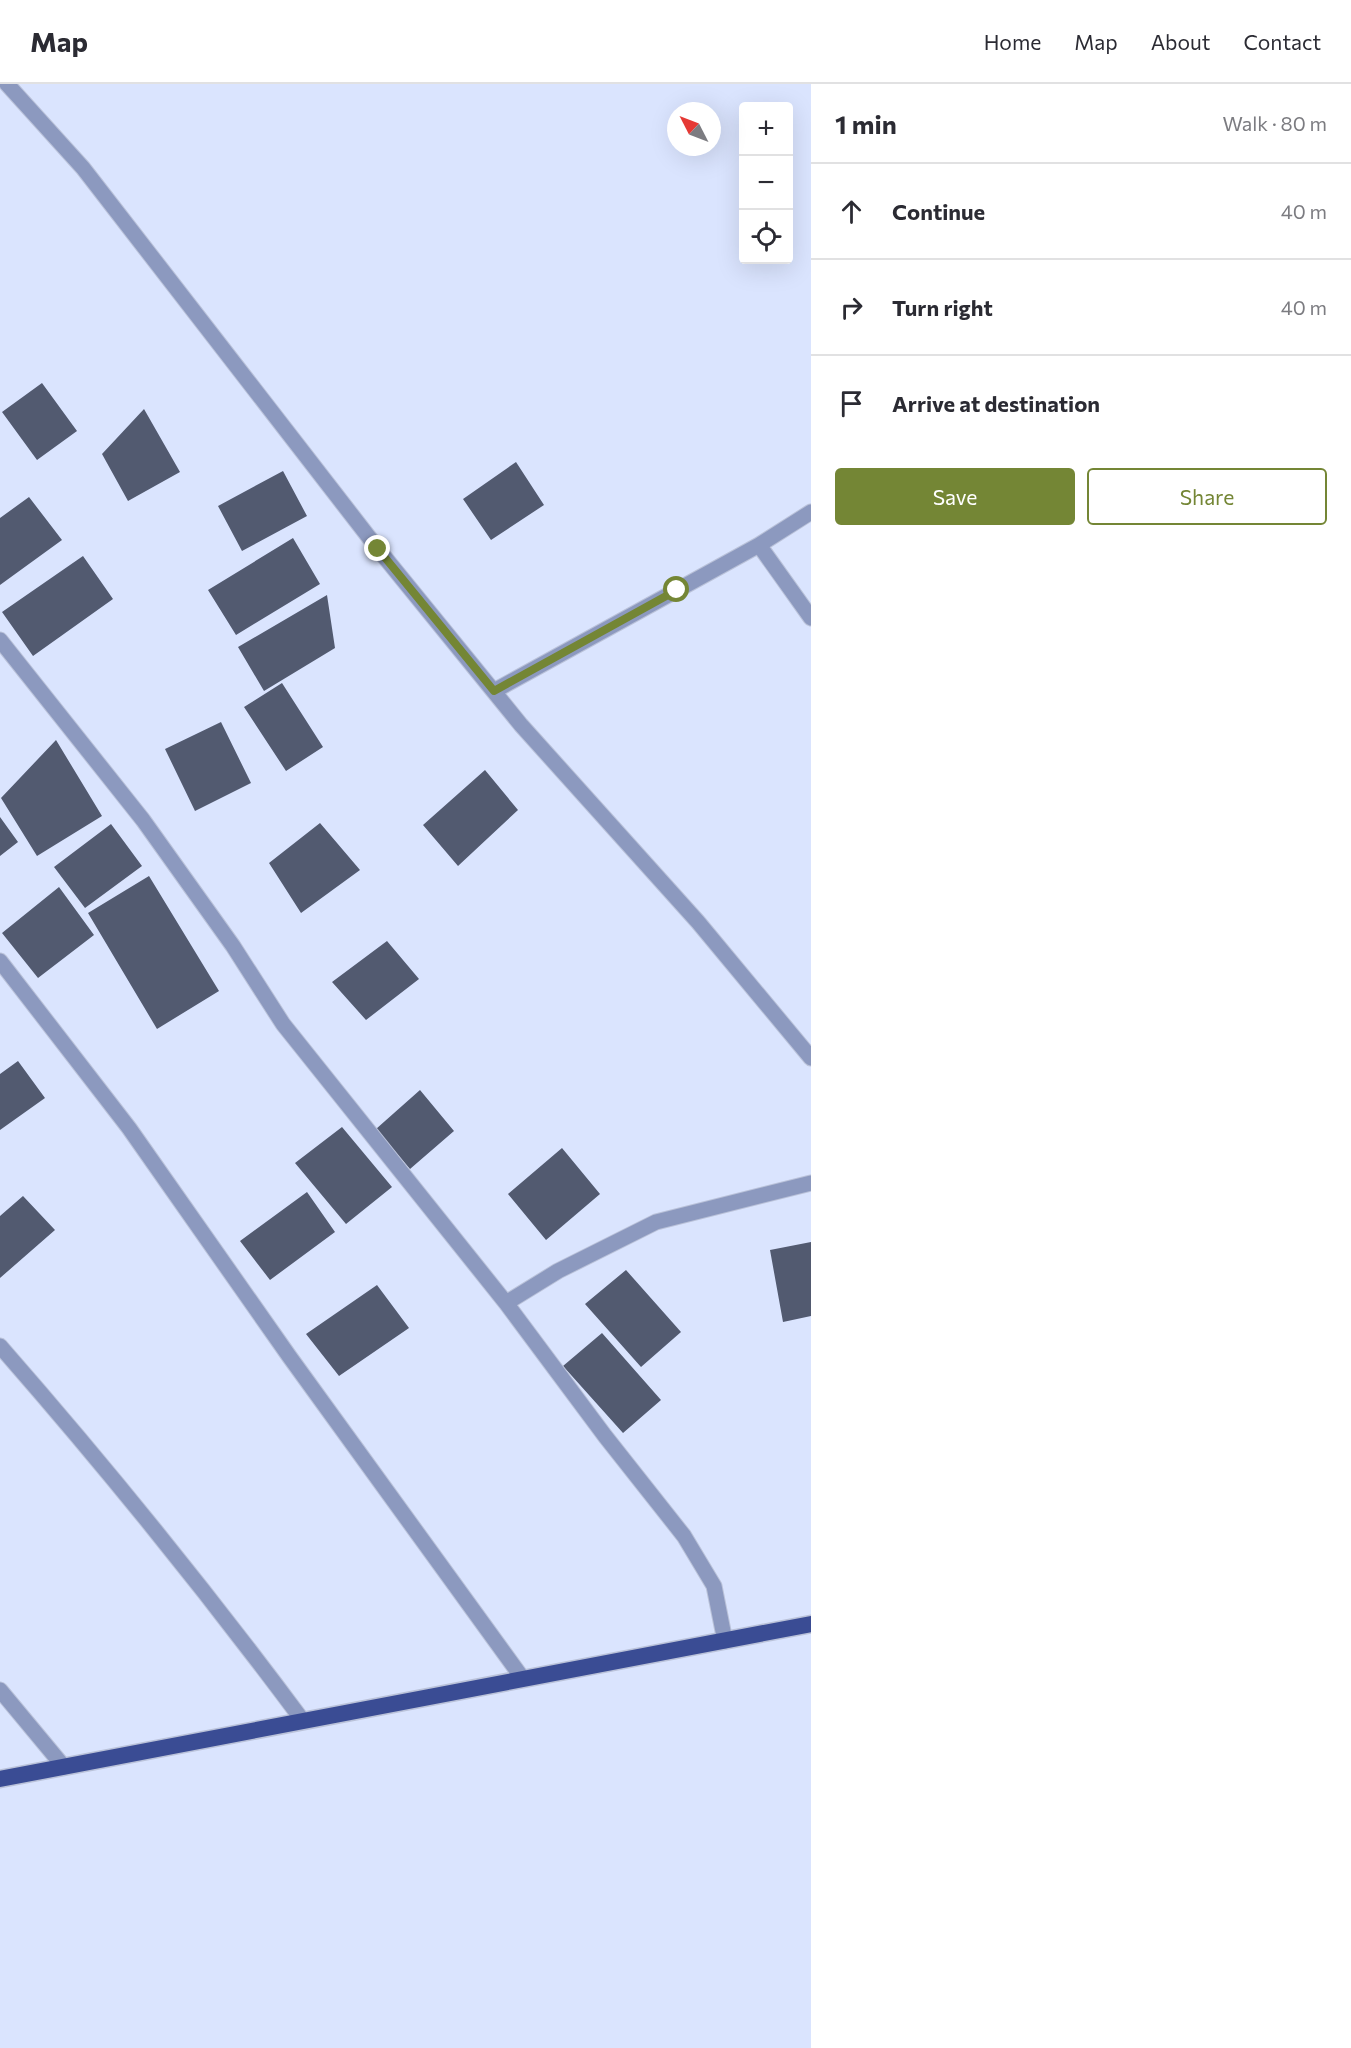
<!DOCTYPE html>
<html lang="en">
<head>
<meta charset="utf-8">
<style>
  body { margin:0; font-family:Commissioner,sans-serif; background:#f7f7f7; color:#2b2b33 }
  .controls { position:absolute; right:18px; top:18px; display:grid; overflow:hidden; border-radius:6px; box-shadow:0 6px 24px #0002 }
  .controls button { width:54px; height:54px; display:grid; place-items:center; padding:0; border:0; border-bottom:2px solid #e1e1e2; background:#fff; color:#2b2b33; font:30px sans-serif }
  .compass { position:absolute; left:667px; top:18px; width:54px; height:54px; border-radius:50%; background:#fff; box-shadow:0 6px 24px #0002; rotate:312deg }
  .stop { position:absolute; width:18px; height:18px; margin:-14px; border:4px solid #748635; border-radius:50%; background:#fff }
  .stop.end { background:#748635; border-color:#fff; box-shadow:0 2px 6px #0008 }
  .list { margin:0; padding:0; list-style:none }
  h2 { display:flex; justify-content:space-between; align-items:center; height:78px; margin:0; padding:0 24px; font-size:26px }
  h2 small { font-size:20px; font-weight:400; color:#7c7c81 }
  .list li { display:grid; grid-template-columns:39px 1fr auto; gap:18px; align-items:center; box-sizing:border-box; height:96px; padding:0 24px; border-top:2px solid #e1e1e2 }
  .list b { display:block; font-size:22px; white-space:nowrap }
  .list em { font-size:20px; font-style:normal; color:#7c7c81 }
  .actions { display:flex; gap:12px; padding:18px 24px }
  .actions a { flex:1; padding:14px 0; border:2px solid #748635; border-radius:6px; text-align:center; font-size:21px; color:#748635 }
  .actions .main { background:#748635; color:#fff }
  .icon { flex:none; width:33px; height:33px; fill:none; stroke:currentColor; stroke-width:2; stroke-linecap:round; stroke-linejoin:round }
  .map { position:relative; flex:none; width:811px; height:1964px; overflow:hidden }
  header { display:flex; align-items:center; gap:36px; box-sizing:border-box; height:84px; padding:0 30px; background:#fff; border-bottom:2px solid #e1e1e2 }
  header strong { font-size:28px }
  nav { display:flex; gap:33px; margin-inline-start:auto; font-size:21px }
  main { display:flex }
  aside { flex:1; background:#fff }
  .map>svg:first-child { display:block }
  .building { fill:#525a70 }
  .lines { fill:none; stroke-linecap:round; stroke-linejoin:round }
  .minor-casing { stroke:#bac2d9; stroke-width:17 }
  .trunk-casing { stroke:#bac2d9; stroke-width:19 }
  .minor { stroke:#8c99bf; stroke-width:15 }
  .trunk { stroke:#3a4c94; stroke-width:16 }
  .route { stroke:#748635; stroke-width:8 }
</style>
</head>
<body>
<header>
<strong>Map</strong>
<nav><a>Home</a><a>Map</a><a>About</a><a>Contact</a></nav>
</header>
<main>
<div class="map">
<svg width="811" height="1964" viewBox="0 0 811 1964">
  <rect width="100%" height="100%" fill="#dae4fe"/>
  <path class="building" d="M42,299L77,347L37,376L2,328Z
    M144,325L180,388L128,417L102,370Z
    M516,378L544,421L491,456L463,415Z
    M283,387L307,432L242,467L218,422Z
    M29,413L62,456L0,501V434Z
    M293,454L320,500L236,551L208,506Z
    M83,472L113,515L33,572L2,528Z
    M327,511L335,564L264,607L238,563Z
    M282,599L323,663L286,687L244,623Z
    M221,638L251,699L195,727L165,665Z
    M56,656L102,732L37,772L1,714Z
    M485,686L518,726L458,782L423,741Z
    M0,733L18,758L0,772Z
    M320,739L360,786L301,829L269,779Z
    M111,740L142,782L85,824L54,783Z
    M149,792L219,907L157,945L88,829Z
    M59,803L94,851L38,894L2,849Z
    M387,857L419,895L366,936L332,898Z
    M18,977L45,1014L0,1046V990Z
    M420,1006L454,1047L410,1085L376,1045Z
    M342,1043L392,1103L346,1140L295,1079Z
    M562,1064L600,1110L546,1156L508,1110Z
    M307,1108L335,1148L270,1196L240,1157Z
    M23,1112L55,1146L0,1194V1132Z
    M811,1158V1232L783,1238L770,1166Z
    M626,1186L681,1248L641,1283L585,1220Z
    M377,1201L409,1244L339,1292L306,1250Z
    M602,1249L661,1316L623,1349L563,1282Z"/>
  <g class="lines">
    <g class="minor-casing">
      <path id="minor" d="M7,0L83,84L378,465L521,641L698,838L811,974
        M759,461L811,534
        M0,556L143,736L233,862L283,940L506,1219L605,1352L684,1452L714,1502L725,1557
        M494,607L759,461L811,428
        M0,877L129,1044L289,1272L523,1595
        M506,1219L558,1187L656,1138L811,1099
        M0,1262C106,1383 207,1508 303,1637
        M0,1606L64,1683"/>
    </g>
    <g class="trunk-casing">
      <path id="trunk" d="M0,1695L811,1540"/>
    </g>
    <use href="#minor" class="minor"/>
    <use href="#trunk" class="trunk"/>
  </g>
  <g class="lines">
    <path class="route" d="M378,465L494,607L677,506"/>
  </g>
</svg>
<div class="controls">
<button>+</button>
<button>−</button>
<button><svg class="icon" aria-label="locate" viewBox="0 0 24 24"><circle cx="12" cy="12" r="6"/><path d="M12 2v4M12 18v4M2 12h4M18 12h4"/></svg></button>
</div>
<svg class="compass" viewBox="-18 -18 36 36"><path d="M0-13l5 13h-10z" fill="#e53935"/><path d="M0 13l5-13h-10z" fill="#7c7c81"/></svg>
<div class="stop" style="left:677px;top:506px"></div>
<div class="stop end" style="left:378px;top:465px"></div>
</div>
<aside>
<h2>1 min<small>Walk · 80 m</small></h2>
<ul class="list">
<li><svg class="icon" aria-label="ahead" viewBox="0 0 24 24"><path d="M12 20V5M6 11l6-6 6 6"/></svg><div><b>Continue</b></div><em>40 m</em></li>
<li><svg class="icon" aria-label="right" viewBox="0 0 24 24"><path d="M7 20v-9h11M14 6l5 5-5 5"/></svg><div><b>Turn right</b></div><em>40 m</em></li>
<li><svg class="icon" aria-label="arrive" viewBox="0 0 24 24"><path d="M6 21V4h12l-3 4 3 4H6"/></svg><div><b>Arrive at destination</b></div></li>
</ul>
<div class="actions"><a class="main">Save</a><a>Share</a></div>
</aside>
</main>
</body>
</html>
